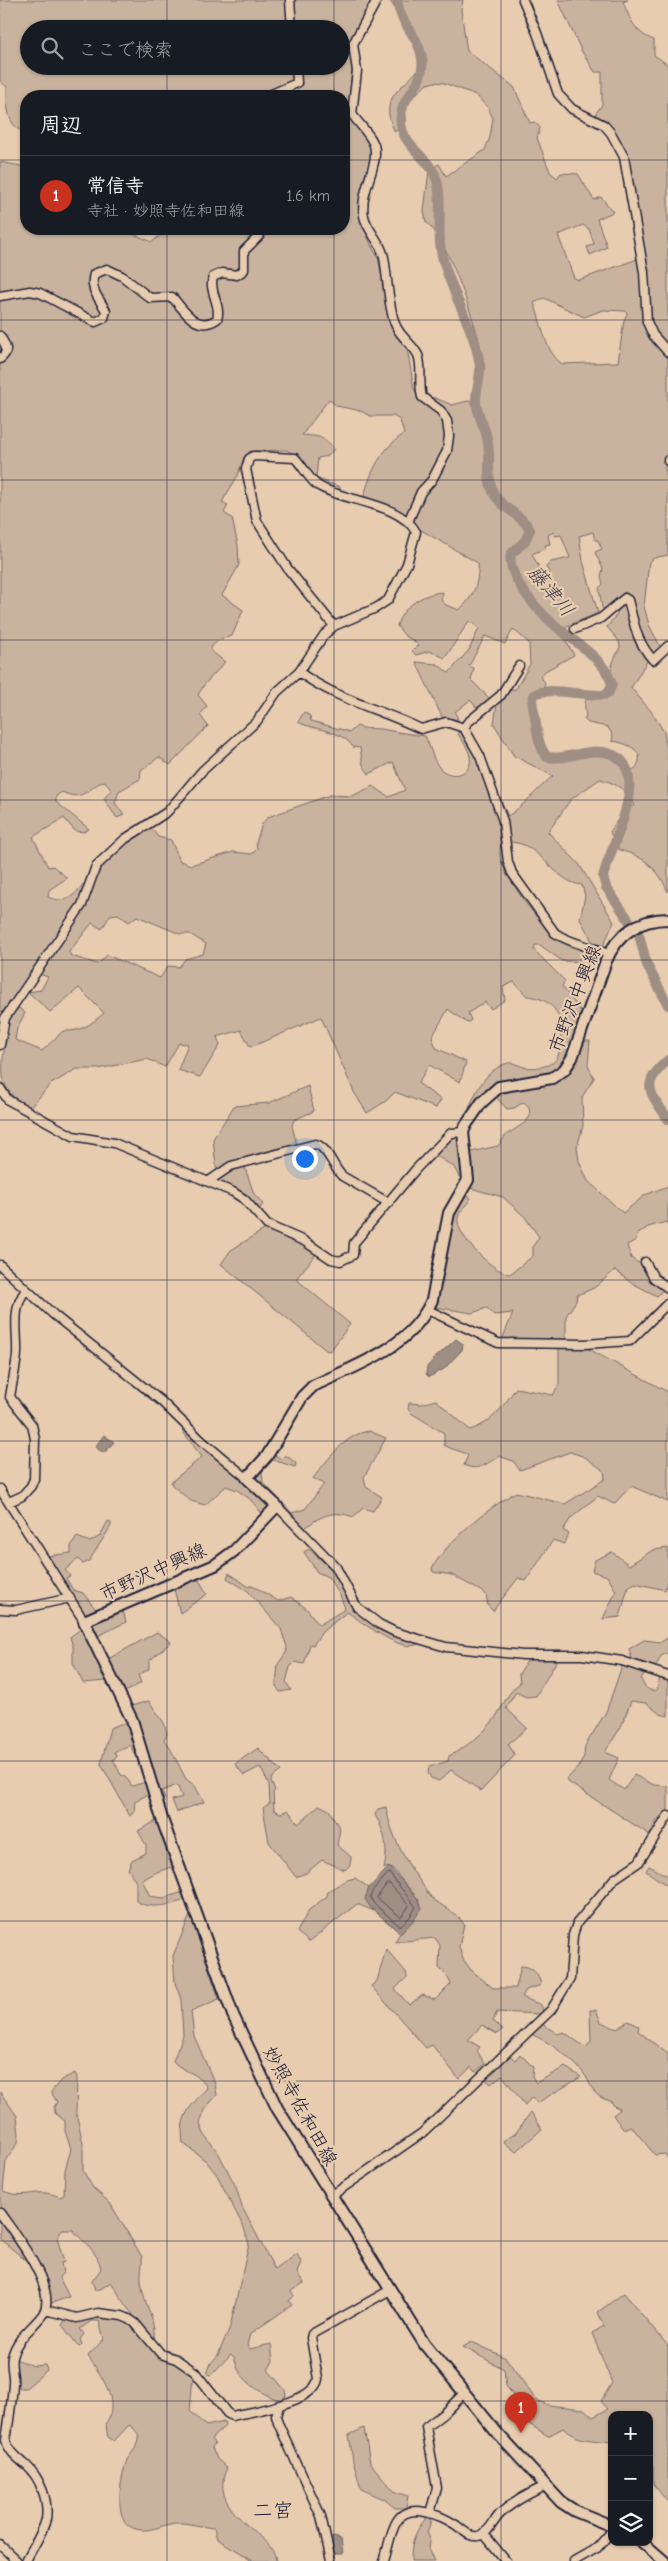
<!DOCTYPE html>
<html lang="ja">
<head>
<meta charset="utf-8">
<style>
  body { margin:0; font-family:"Comic Neue","Klee One",sans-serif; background:#242831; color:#f1f3f6 }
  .controls { position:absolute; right:15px; bottom:15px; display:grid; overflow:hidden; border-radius:10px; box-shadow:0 1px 4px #0004 }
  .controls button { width:45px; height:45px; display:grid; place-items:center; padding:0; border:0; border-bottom:1px solid #363941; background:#171b24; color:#f1f3f6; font:25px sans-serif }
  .you { position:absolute; left:304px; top:1158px; width:18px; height:18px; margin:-12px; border:4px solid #fff; border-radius:50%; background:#1a73e8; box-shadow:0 0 0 8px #1a73e833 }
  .badge { display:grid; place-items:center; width:32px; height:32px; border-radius:50%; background:#c8321e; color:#fff; font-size:16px; font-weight:700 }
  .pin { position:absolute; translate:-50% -41px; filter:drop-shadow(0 1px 2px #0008) }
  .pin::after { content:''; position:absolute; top:26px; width:18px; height:15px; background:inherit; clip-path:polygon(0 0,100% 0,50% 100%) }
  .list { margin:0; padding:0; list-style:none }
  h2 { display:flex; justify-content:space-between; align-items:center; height:65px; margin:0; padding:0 20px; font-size:21px }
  h2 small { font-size:16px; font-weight:400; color:#9ea1a6 }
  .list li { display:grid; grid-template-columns:32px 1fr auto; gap:15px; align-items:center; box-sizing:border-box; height:80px; padding:0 20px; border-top:1px solid #363941 }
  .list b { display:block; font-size:19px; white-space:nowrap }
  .list p { margin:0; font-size:16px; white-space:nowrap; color:#9ea1a6 }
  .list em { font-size:16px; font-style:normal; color:#9ea1a6 }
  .icon { flex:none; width:28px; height:28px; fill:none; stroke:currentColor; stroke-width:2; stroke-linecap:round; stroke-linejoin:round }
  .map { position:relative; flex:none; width:668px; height:2561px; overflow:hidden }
  .search { position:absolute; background:#171b24; box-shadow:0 1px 4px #0004; left:20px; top:20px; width:330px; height:55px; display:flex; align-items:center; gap:12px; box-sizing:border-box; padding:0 18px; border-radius:28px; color:#9ea1a6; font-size:19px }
  .panel { position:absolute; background:#171b24; box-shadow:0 1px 4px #0004; left:20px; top:90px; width:330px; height:145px; border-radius:20px }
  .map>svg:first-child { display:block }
  .green { fill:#cab39e; stroke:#766a6c; fill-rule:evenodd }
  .water { fill:#9e8e84; stroke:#6c6367 }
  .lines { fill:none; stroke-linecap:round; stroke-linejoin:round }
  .shore { stroke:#544d58; stroke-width:1 }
  .river { stroke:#9e8e84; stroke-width:10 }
  .minor-casing { stroke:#22223b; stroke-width:11 }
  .major-casing { stroke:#22223b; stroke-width:14 }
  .minor { stroke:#e7ccaf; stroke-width:8 }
  .major { stroke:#e7ccaf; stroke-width:10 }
  .grid { fill:none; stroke:#22223b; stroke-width:1; stroke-opacity:0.55 }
  .labels { text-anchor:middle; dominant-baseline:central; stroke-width:4.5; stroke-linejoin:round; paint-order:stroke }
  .street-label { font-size:19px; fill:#22223b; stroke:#e7ccaf }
  .water-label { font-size:20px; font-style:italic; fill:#413d4d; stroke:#e7ccaf }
  .neighbourhood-label { font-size:20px; fill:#22223b; stroke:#e7ccaf }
</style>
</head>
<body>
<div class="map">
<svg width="668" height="2561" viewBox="0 0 668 2561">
  <rect width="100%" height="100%" fill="#e7ccaf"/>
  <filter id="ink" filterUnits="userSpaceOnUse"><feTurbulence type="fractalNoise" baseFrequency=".02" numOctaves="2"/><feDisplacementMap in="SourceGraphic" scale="10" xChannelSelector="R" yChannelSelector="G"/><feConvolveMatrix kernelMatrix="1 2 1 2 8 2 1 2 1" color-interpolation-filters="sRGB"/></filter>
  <g filter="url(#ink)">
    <path class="green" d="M0,0H373L350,44L352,70L348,112L371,147L372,157L364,178L359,204L361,221L372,247L378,257L392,328L407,348L414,389L419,396L435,398L452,405L480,398C483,380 484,362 480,344C473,317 447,238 426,222L424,211L429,170L439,164L446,176L485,150L490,137L493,118L488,108L476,95L444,83L435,82L427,84L405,104L406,120L395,132C374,92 411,88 425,59L419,41L389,0H463L461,10L467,51L514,87L530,123L535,122L540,128L537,138L550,172L557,178L561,173L578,174L594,200L601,197L613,212L597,219L607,247L590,255L587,247L594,244L589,229L583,225L558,235L574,278L579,280L643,257L636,204L625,150L608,122L593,117L602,105V72H595L581,50L558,0H628L623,2C631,21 635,33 654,40V55L668,65V444L665,468L668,482V555L654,558L649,562L644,606L649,625L661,648L647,661L631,688L651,711L664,732L668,756V892C658,868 644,856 619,850L610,832L620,816L634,805C625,789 618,784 600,779L571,799L548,832L579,864L614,922L603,946L592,941L580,919L585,896L582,885C559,883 545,855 524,845C518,842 508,842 501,841C500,848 499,855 501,861C509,883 542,929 562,941C573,949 589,948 601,957L598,962L562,961L540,945H535L534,950L565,981L562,986L581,1011L575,1037L560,1069L543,1078L513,1079L497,1083L473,1109L469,1108C477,1089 485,1072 505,1064C512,1061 517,1065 524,1067C533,1069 555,1067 558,1056C560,1052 558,1046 557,1041L562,1035C562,1012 550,998 527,996L514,982L503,987L505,1000L491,1009L485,1002L468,1013L471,1020L467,1023L448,1009L432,1037L436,1048L466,1062L460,1082L429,1065L418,1083L441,1100L436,1108L395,1092L386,1101L367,1113L354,1092L321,1017L253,1046L249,1045L241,1030L217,1037L220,1045L200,1077L178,1070L188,1044L179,1043L165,1067L147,1059L98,1069H77L51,1084L29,1109C0,1089 0,1079 5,1044C7,1035 7,1025 9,1016L19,1008L25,1013L17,1028L15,1040L42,1051L63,1031C81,1032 90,1025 104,1013L79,988L50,1012L28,992L41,990L48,977L33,972L2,1012L0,1011V162L26,167V229H122L152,242L168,229H344V96H26V133C6,127 7,105 7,87L0,81ZM29,29H341V66H29ZM544,298L584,317L603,310L626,311L627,314L624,320L618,362L562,364C543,349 543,325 534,303ZM329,399L337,406L361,411L370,416H393L400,420L404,434C381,449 371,471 364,496L400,512L421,530L478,563C479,583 474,597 459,610L446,605L441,600L443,592C424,593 402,606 397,626L405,636L414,641L418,645L412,651L416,655L430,651L445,658L469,621L479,628L469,650L449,673L437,664L416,662L442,717L458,720L455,712L470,700L478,709L490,699L471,680L474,668L469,666L485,636L505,644L513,629L529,643L530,664L516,689L509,690L497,704L494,724L514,756L553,776C537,789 525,805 508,816L495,788L490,769L481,766L464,732L457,733C462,740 469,749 470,757C473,773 455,779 443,771C433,764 431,747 425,736C410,734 396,732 381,729C372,728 366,730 357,726L350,732L311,721L310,716L304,712L298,722C316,731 341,729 353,747L360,748L363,765L369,774L393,762L405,790L389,797L373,786L352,796L330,795L268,817L262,824L256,843L257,849L252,854L233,852L191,865L180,861L171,840L158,837L152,829C129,840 102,858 94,883L83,884C73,898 64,904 48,897L49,890L67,878L53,866L48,867L33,837L64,818L75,831L84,832L89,829L56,802V796L62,792C85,803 88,786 105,781L111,790L104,799L117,818L124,815L115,803L119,791L140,779L141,770L159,757L170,765L208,726L200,715L207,706L198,695L204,685L225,662L211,651V647L220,639L232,636L243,610L222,595L239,565L238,546L232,518L224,513L228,505L222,502L238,475L244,457L254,451L287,450L295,455L319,484L340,490V487L316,478L318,458L328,456L334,449C325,436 316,436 302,435ZM554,532L555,536L561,535L570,558L551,562L546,567L550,574L544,577L532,554L546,548L545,545L550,544L548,535ZM593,532L595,540H598L602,549L595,552L603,569L601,576L603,584L599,588L602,608L605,610L619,605L617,614L607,627L619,641L620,647L613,662L606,690L589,693C584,702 584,706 586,716L584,719L588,723L608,727L613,736L612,741C622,742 647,749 637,766C635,770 630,770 626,772C608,742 580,755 552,760C535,753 522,695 543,688L545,682L540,677L545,671L574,655L563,636L567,626L598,613L583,561L579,536ZM118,914L129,922L137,916L180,934H190L206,944L203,954L185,959L179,967L168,966L160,978L107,955L98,964L71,956L69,952L92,923L102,929L110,915Z
      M585,1041H590L588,1065L594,1078L582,1097L583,1126L577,1147L579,1161L588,1181L623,1213L645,1195L668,1186V1225L666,1222L648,1227L637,1235L636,1240L627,1245L631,1258L644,1267L663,1290L657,1296L630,1282L615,1270L594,1288L577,1295L576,1301L566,1316V1339L502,1340L513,1313L494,1315L487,1308L472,1313L435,1307L452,1213L465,1194L471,1198C468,1203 460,1211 458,1217C454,1235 494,1273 510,1274L533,1256V1246L539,1237L525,1217L503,1197L470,1188L472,1184L459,1177L454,1167L435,1155L451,1136H459L463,1156L471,1152L498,1146L506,1135L526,1122L530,1116L529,1107L524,1102L514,1108L507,1109L495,1096C516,1084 548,1092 567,1075C577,1066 575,1049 585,1041Z
      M308,1086L314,1111L294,1120L292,1126L297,1145L242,1159L254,1194L263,1204L258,1211L214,1180L220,1174L216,1167L213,1139L234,1106L269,1103Z
      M267,1228L300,1243L316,1254L296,1279L350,1324L331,1350L327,1351L221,1264L231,1250Z
      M559,1347H585L668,1392V1502L631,1486L614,1504L598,1496L571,1518L563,1530L569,1534L564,1544L553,1540L526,1581L518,1578L493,1611L488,1606L486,1594L452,1575L433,1572L432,1568C451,1537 485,1511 516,1492L565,1504L605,1479L604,1471L585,1457L570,1452L520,1470L513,1461L499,1456C487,1464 477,1472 464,1465L468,1455C460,1450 451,1450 444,1445V1433L411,1413L408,1409L409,1403L421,1404L436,1400L470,1430C493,1423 503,1406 516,1388L553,1395L559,1385Z
      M182,1425L270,1505V1507L264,1513L260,1511L250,1499L237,1490L226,1486L205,1505L191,1501L172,1485L171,1482L202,1457L183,1432Z
      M369,1431L386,1438L364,1477L366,1487L382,1497L373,1511L363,1508L353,1517C333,1509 319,1516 303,1530L250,1479L272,1453L281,1459L285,1455L296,1463L295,1467L273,1460L262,1472L263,1482L292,1513L305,1509L324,1484L313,1478C328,1460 345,1434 369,1431Z
      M108,1521L111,1523V1526L89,1561L83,1564L78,1559L65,1570L70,1576L66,1578L73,1590L83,1593L98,1612L85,1614L47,1556L71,1553V1546L77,1537L90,1542L100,1536Z
      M668,1548V1577L665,1590L635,1583L628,1587L620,1617L603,1619L616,1591L607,1576L592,1571L595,1560L612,1552L629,1565L653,1550Z
      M309,1549L332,1570L356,1611L387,1632L418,1644C402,1654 361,1621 347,1612L323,1631L313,1645L310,1644L304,1664L295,1662L290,1667L286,1682L291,1690L280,1692L276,1686L278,1664L286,1653L287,1647L281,1629L248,1591L227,1578L229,1573L249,1587L252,1585L278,1601L291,1597L307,1609L319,1625L345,1609L340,1595L328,1577L317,1572L304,1552Z
      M195,1579L199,1580L207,1594L180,1613L174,1589Z
      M123,1611L126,1622L96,1637L92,1626L93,1622Z
      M82,1628L101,1667L99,1670L106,1681L83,1683L73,1663V1647L70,1637Z
      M157,1632L171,1642L149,1661V1669L138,1675L141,1683L125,1692L107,1664L108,1659Z
      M668,1638V1653L661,1656L655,1668L632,1659L629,1649L644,1640L661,1642Z
      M529,1658H555L556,1662L536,1696L526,1697L516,1692L506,1708L527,1728L508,1744L515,1755L481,1791L451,1770L439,1781L431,1778L428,1773L429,1767L448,1761L449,1756C466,1747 486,1733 497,1715C504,1704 508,1692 520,1683L519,1674Z
      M623,1663L645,1672L641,1679C644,1687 648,1692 657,1690L660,1676L668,1678V1716L660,1714L646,1703L631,1701L621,1727L605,1752L619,1758L609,1780L624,1790L634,1775L654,1785L668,1786V1810L657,1820L650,1835L568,1782L567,1779L580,1765L584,1756L585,1746L606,1712Z
      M149,1701L164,1723L167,1734L164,1740L170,1748L186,1779L195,1786L204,1802L177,1812L172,1800L182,1797L177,1785L162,1791L165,1799L160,1800L131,1706Z
      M120,1724H128L139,1754L136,1757L130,1745L114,1752L117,1757L113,1759L121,1775L125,1776L132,1786L146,1782L149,1794L135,1801L134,1812L130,1816L101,1764L110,1728Z
      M258,1748L281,1771L272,1778L271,1782L275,1790L273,1793L274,1810L281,1813L288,1810L298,1824L319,1805L329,1810L340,1829L337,1845L351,1857L350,1865L345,1870L322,1860L306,1873L296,1877L269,1842L263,1808L270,1803L269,1784L260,1767L244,1775L235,1764Z
      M386,1807C391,1836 405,1861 422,1884C425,1888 427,1893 431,1897C442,1907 456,1912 464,1924L459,1947L463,1959L471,1970L493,1988H516L521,1966C532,1966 539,1974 541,1985L526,1990L522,1997L541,2005L543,2009L540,2014L497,2012L493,2021L503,2029L497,2034L482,2025L468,2040L480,2047L477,2051L485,2064L475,2072L471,2067L459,2079L432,2045L426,2048L371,1986L377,1981L386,1949L406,1972L407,1977L395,1989L409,2005L423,1995L435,2000L451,1984L447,1976L439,1968L440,1945L435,1938L395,1942L400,1933L413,1921L418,1899L393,1869L387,1867L384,1869C388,1850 386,1833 375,1815L378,1809Z
      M158,1820L174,1866L157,1872L142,1880L150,1896L163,1898L184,1892L185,1900C171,1905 149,1910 136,1901V1882L128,1869L132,1860L146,1853V1845L138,1831Z
      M649,1866L668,1876V1886L646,1871Z
      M355,1878L369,1888L365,1899L374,1911L357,1904L309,1942L297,1932L309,1910L327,1896L328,1891L347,1880Z
      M190,1915H191L219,1999L191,2011L194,2036L215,2084L217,2095L204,2110L200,2124L204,2134L219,2154L236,2187L242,2207L275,2270L297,2254L301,2262L297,2273L304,2283L291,2291L294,2296L289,2301L292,2305L250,2334L247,2345L250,2349L271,2344L273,2361L268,2370L285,2390L286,2396L281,2400C266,2397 248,2385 239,2371C235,2365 237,2359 231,2354L211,2375L207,2374L211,2363L218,2355L230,2327L249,2244L244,2228L217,2175L206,2161L183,2143C179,2115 190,2107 207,2088C200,2072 183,2073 173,2061L183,2036L181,1999L175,1983L173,1956Z
      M590,2010H596L601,2022L617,2029L628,2021L639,2026L638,2031L668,2054V2159L665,2154L655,2155L631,2126L623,2129L613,2115L619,2110V2108L614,2106L611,2101C589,2096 594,2085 581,2070C567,2055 549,2042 531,2034L542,2024L558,2034L564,2032L586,2048L591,2041Z
      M520,2054L533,2067L532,2076L536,2083L565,2067L581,2077L537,2103L532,2097L525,2105L502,2075L491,2084L485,2079L509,2055L515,2060Z
      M75,2073L77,2077L76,2112L83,2144V2171L93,2188L110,2203L142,2257C143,2265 140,2272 141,2280C143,2306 159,2321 153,2349C158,2353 164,2359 169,2361C180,2366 186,2366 193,2376L190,2411L206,2426L224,2422L225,2426L211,2439L215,2444L212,2447L217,2459L227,2468C205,2513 275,2534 276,2561H255L217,2539L214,2528C201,2527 187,2522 175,2523C161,2525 147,2534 133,2528C112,2520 121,2477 127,2460C130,2454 138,2447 139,2440C140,2433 134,2429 129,2425L114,2441L108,2437C103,2417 111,2422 111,2407C112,2389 97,2370 88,2356L104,2339L99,2321H91L80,2329L84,2334L80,2339L82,2345L79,2347L62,2325L66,2319C78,2321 86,2316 97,2315C107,2314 120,2318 129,2322L133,2314C123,2305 119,2293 111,2282L102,2288L95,2290L92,2281L101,2269C98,2251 84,2243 73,2230H62L57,2238L64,2262L61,2263L63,2273L59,2277L69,2297L49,2304L40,2267L36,2258L29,2263L0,2239V2213L2,2212L0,2206V2092L17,2116L19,2134L18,2142L6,2161L3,2191C28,2201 35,2186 60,2197L64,2195L65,2170L71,2149L65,2131V2121L55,2113L54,2107L57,2102L51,2092L61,2080Z
      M531,2112L542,2129L516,2152L503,2141L515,2134Z
      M624,2293L668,2346V2502L653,2484V2464L649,2458V2415H612V2442C595,2440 575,2441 563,2428L548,2436L518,2417L524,2409L506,2386L504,2369L463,2347L472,2342L506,2358L536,2400L548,2405L584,2409L593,2417L608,2409L601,2401L612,2383L592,2333L604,2326L598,2312Z
      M15,2359L34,2366L45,2365L47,2370L26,2388H20L17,2385C17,2376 12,2367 15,2359Z
      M364,2428L370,2463L394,2491L408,2496L406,2508H395L384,2499L361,2489L353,2461L349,2435Z
      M427,2517L431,2520L427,2534L430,2542L429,2548L435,2561H411C411,2542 415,2531 427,2517Z"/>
    <path class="water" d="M456,1339L463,1344L462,1350L444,1369L429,1377L426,1374L427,1367L435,1358Z
      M104,1435L114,1442L104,1453L95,1447Z
      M389,1867L418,1899L422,1908L413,1921L400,1933L370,1907L365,1899L369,1888Z
      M333,2537L341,2539L343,2554H333L330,2541Z"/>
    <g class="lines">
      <path class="shore" d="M389,1873L416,1907L409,1918L400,1926L374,1904L370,1897L373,1890Z
        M387,1884H390L409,1906L401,1917L377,1898Z"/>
      <path class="river" d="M397,0C399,23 419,36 422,58C426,89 398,94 401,123C403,148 430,157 437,180C443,202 437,228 441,251C449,291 474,325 480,366C481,378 476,388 476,400C476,414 487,429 488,444C491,460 486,477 493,492C501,509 522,514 530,530L525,541L511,554C506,578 542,615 559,629C579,645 604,659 612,684L608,694C593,699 539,683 533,697C531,703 534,711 535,717C537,731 538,746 547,757C567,761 587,747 608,753C656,766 609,849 603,877L606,887L639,935L647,965L668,1005
        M668,1060C640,1085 649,1091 668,1119"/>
      <g class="minor-casing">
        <path id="minor" d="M290,0L292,29
          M377,0L353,44L357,71L352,114C358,123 371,135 374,145C380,165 359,191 364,216C367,231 381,241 384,257C387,273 389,315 397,328C402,338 413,345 418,355C423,368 418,383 422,397L441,411L447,421L449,436L447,451L432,480L421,492L408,522
          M523,0L537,33L558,94L572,109L604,125L611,133L624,157L644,272L647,322L653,335L668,352
          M267,96L297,83L296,66
          M0,296L30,291L40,293L95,322L104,318L106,311C100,299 89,290 94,274L107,269L122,276L150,298L172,297C185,311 196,333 217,319C222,306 208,291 213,277L222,273L237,275L244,270V251L260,235L262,229
          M0,336C6,346 10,351 0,359
          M668,460V461
          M575,629L601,618L625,598L628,600C635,625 635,639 653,660L668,646
          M299,672C337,700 380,709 421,729L446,722L464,728L480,756L503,821L508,862L512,873L555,933C571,944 591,946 608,954
          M464,728L467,723L501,695L519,666
          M0,1045L5,1018L82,905L96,866L125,839L167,812L202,771L257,721L277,692L299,672L324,635L334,626L376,608L388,600L407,564L416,532C400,502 343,502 317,485C308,478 303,466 295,458L253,456L249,459L246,469L257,521L288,569L334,626
          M0,1088L8,1100L73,1136L114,1143L233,1192L244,1199L267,1225L304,1241L331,1259L340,1261L353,1255L354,1243L416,1169L451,1133L463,1132
          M209,1181L231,1166L315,1144C327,1146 333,1167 342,1176L389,1203
          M645,1262L654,1278L668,1288
          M0,1265L54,1315L161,1401L202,1441L247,1478
          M428,1310L498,1343L585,1344L630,1341L668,1303
          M0,1489L84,1621
          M9,1502L22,1496L31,1486L34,1479L35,1439L32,1425L10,1397C12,1383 16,1368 17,1354C18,1332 11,1308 26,1290
          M277,1506L336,1567L357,1607L379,1624L395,1632L446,1647L523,1655H582L622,1661L668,1676
          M0,1609L16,1610L70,1598
          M331,2196L422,2133L551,2010L570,1979L573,1935L577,1923L614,1879L639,1862L668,1816
          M0,2213C14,2233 59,2289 43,2314C32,2329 17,2337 12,2357C10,2366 14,2374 13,2383C12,2402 9,2421 6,2440C9,2452 18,2458 27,2466C40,2478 49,2501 46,2519C43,2533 32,2548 26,2561
          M45,2310L77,2318L98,2313L122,2316L129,2319L135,2323L161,2354L176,2359L195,2372L227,2413L232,2416C253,2411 314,2403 318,2379L311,2338L312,2334L390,2290
          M279,2406L276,2416L278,2423L321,2516L331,2561
          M430,2513L437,2488L426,2427L443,2414L465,2392
          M484,2534L506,2561
          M0,2545L17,2561
          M384,2561C388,2549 390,2532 397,2521C409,2501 442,2516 456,2525C463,2530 470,2538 479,2536C488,2534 494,2520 500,2514C512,2502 530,2493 545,2486
          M574,2561L597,2548L612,2531"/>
      </g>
      <g class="major-casing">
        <path id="major" d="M612,2526L575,2511L561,2502L498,2434L425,2345L277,2108L233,2015L163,1822L132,1720L84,1621L215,1565L234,1551L277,1506L247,1478L267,1456L302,1397L313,1386C357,1365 411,1348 432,1300L449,1213L468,1180L463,1132L466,1125L482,1102L499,1087L552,1078L564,1070L572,1058L606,961C617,934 639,919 668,919
          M642,2542L664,2561"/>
      </g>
      <use href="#minor" class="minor"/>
      <use href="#major" class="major"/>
    </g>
  </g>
  <path class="grid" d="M167,0V29M334,0V29M501,0V2561M167,66V96M334,66V96M0,160H26M344,160H668M167,229V2561M334,229V2561M0,320H668M0,480H668M0,640H668M0,800H668M0,960H668M0,1120H668M0,1280H668M0,1441H668M0,1601H668M0,1761H668M0,1921H668M0,2081H668M0,2241H668M0,2401H668"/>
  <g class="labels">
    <g class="street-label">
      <text transform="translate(575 999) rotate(-69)">市野沢中興線</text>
      <text transform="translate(153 1572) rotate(-24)">市野沢中興線</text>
      <text transform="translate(300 2106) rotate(61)">妙照寺佐和田線</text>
    </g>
    <g class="water-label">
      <text transform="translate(551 591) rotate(50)">藤津川</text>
    </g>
    <g class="neighbourhood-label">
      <text x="273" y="2510">二宮</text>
    </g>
  </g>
</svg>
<div class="controls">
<button>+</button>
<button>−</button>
<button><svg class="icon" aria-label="layers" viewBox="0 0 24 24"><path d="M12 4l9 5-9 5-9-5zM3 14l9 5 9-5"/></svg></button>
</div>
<div class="you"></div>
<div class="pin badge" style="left:521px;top:2433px">1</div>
<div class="search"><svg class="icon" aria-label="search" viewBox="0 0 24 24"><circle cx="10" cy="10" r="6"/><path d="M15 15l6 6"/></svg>ここで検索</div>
<section class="panel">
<h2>周辺<small></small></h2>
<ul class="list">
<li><span class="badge">1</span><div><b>常信寺</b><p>寺社 · 妙照寺佐和田線</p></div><em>1.6 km</em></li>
</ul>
</section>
</div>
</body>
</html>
